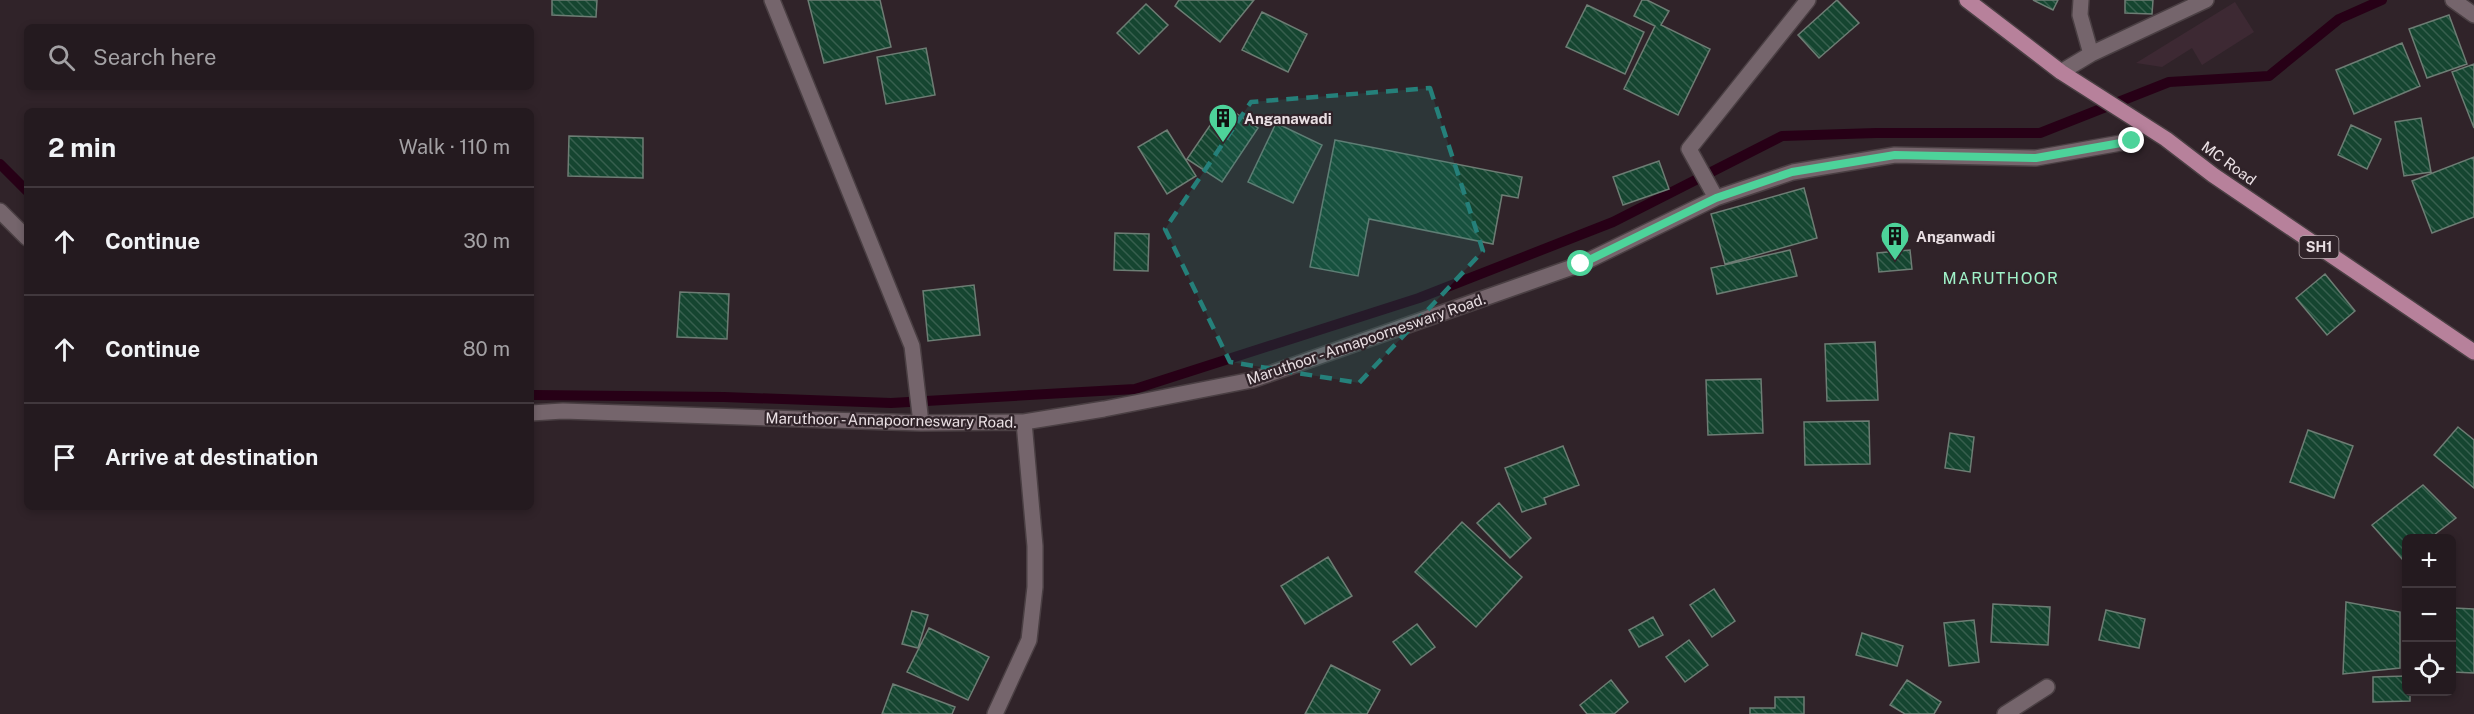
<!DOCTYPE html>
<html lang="en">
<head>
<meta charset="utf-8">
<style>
  body { margin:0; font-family:"Public Sans",sans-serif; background:#30272c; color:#f1f3f6 }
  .controls { position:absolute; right:18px; bottom:18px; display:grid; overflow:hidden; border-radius:9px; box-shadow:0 3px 9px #0003 }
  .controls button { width:54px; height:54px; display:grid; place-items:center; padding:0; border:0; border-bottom:2px solid #41383d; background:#241a1f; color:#f1f3f6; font:30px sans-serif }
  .stop { position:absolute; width:18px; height:18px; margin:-14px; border:4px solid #4dd39a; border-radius:50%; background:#fff }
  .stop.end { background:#4dd39a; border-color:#fff; box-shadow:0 2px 6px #0008 }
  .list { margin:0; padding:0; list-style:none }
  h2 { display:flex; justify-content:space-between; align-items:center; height:78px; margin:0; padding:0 24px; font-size:26px }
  h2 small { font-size:20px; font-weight:400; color:#a3a1a4 }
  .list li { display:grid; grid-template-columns:39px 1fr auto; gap:18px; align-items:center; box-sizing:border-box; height:108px; padding:0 24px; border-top:2px solid #41383d }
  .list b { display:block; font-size:22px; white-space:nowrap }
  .list em { font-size:20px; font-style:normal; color:#a3a1a4 }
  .icon { flex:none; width:33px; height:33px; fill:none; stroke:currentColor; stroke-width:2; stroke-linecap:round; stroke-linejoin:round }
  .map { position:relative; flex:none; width:2474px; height:714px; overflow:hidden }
  .search { position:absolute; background:#241a1f; box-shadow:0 3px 9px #0003; left:24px; top:24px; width:510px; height:66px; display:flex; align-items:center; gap:15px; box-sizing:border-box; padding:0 21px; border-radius:9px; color:#a3a1a4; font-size:22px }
  .panel { position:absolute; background:#241a1f; box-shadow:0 3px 9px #0003; left:24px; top:108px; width:510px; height:402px; border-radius:9px }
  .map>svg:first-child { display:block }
  .built { fill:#3d2933 }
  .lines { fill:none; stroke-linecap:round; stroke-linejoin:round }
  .stream { stroke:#270016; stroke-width:10 }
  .building { fill:url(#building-back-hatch); stroke:#6d7d74; stroke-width:1.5 }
  .minor-casing { stroke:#4a3f43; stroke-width:18 }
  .primary-casing { stroke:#4a3f43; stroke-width:18 }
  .minor { stroke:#75656c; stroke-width:15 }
  .primary { stroke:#b7819b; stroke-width:15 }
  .route { stroke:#4dd39a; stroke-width:8 }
  .marked { fill:#25807a; fill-opacity:0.2; stroke:#25807a; stroke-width:4.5; stroke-dasharray:12 8; stroke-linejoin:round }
  .labels { text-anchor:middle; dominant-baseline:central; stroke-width:4.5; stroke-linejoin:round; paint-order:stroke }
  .shield { fill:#302329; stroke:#b2a7ab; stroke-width:1.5 }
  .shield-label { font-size:14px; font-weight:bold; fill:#e9dfe3 }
  .poi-label { font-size:15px; font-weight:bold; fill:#e9dfe3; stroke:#302329; text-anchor:start }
  .street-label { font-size:15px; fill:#e9dfe3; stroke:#302329 }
  .neighbourhood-label { font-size:16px; letter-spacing:1.5px; fill:#a0f3c9; stroke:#302329 }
</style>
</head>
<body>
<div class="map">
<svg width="2474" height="714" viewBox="0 0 2474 714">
  <defs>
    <pattern id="building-back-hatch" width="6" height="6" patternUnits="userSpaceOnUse" patternTransform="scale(1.5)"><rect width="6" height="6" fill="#154530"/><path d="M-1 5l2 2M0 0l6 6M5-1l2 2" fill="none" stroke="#375f4e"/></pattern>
  </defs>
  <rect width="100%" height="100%" fill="#302329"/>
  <path class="built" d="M2235,2L2254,32L2202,65L2192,48L2162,67L2136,63Z"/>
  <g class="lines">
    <path class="stream" d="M0,164L27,191
      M531,395L724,397L891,403L1135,389L1419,298L1613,222L1782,136L1876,133H2040L2169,82L2269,76L2339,19L2382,0"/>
  </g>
  <path class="building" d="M552,0H597L596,17L552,15Z
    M808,0H880L891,47L824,63Z
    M1179,0H1254L1220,42L1175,6Z
    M1642,0H1647L1669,11L1661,25L1710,49L1678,115L1624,89L1655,26L1634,16Z
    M1837,0L1859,23L1819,58L1798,35Z
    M2033,0H2058L2053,10Z
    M2125,0H2153L2152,14L2125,13Z
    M1146,4L1168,25L1139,54L1117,33Z
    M1587,5L1644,32L1625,74L1566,47Z
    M1262,12L1307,34L1288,72L1242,50Z
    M2449,15L2467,64L2427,78L2409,29Z
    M2402,43L2420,86L2354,114L2336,70Z
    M926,48L935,95L886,104L877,57Z
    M2474,64V128L2452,72Z
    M1224,105L1258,128L1222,182L1187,159Z
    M2421,118L2431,172L2404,176L2395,122Z
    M1276,123L1322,145L1293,203L1248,182Z
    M2351,125L2381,139L2367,169L2338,155Z
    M1167,130L1196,176L1167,194L1138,147Z
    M569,136L643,138V178L568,176Z
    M1335,140L1522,177L1518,198L1502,195L1493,244L1369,219L1358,276L1310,267Z
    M2474,157V217L2432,233L2412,181Z
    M1659,161L1669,189L1623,205L1613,177Z
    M1804,188L1817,238L1725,264L1711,214Z
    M1115,233L1149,234L1148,271L1114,270Z
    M1790,250L1797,276L1717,294L1711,268Z
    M1910,250L1912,269L1879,272L1877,253Z
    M2325,274L2355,311L2327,335L2296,298Z
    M974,285L980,335L928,341L923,291Z
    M680,292L729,294L727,339L677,337Z
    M1875,342L1878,400L1827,401L1825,344Z
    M1761,379L1763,433L1708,435L1706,380Z
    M1869,421L1870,464L1805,465L1804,422Z
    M2458,427L2474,440V488L2434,455Z
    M2308,430L2353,446L2334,498L2290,482Z
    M1950,433L1974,437L1970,472L1945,468Z
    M1563,446L1579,485L1544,498L1546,504L1522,512L1505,468Z
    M2423,485L2456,518L2430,538H2406V558L2403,560L2372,525Z
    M1499,503L1531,538L1510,558L1477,523Z
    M1462,522L1522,577L1476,627L1415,572Z
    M1328,557L1352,596L1305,624L1281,586Z
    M1714,589L1735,621L1712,637L1690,605Z
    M2346,602L2400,612V668L2343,674Z
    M1993,604L2050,607L2048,645L1991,642Z
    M2454,608L2474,609V673L2453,672Z
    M2106,610L2145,619L2139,648L2099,640Z
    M912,611L928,615L918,648L902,644Z
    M1653,617L1663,635L1639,647L1629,630Z
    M1974,620L1979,662L1949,666L1944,623Z
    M1417,624L1435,647L1411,665L1393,642Z
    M929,628L989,657L968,700L907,672Z
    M1862,633L1903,646L1897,666L1856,655Z
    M1689,640L1708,665L1685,682L1666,657Z
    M1331,665L1380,690L1367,714H1305Z
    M2406,676V692H2410V701L2373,702V677Z
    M1611,680L1628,702L1614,714H1587L1580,705Z
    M1907,680L1941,702L1934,714H1905L1890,705Z
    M893,684L955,707L952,714H882Z
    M1775,697H1804V714H1750V708H1775Z"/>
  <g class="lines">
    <g class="minor-casing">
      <path id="minor" d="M772,0L912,346L921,423
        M2081,0L2080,15L2091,54
        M2453,0L2474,15
        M2061,72L2091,54L2206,0
        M1716,198L1689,149L1808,0
        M0,211L27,238
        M531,413L563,411L921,423L1024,422L1104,409L1252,380L1581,264L1716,198L1793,172L1895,155L2036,158L2132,141
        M995,714L1029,640L1035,587V546L1024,422
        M2005,714L2047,687"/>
    </g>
    <g class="primary-casing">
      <path id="primary" d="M1967,0L2061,72L2166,139L2213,175L2474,352"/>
    </g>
    <use href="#minor" class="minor"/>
    <use href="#primary" class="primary"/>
  </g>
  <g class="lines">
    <path class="route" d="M1581,264L1716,198L1792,172L1895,155L2036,158L2132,141"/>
  </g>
  <path class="marked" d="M1430,88L1483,251L1359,383L1230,362L1165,229L1251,102Z"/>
  <defs>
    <g id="building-pin" transform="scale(1.5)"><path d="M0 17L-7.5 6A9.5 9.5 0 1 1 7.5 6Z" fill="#4dd39a" stroke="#302329"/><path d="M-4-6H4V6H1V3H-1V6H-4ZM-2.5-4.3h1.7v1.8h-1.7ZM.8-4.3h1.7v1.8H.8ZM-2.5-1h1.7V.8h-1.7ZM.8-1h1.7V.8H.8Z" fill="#111"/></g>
  </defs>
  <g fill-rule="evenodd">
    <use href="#building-pin" x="1223" y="118"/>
    <use href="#building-pin" x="1895" y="236"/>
  </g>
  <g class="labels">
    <rect class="shield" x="2299.5" y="236" width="39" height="22" rx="4.5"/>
    <g class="shield-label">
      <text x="2319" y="247">SH1</text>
    </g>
    <g class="poi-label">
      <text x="1244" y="118">Anganawadi</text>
      <text x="1916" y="236">Anganwadi</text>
    </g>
    <g class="street-label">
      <text transform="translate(2229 163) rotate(36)">MC Road</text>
      <text transform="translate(1366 339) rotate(-19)">Maruthoor - Annapoorneswary Road.</text>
      <text transform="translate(891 420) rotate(1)">Maruthoor - Annapoorneswary Road.</text>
    </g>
    <g class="neighbourhood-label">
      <text x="2001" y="278">MARUTHOOR</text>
    </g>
  </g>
</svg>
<div class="controls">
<button>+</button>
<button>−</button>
<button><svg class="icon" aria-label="locate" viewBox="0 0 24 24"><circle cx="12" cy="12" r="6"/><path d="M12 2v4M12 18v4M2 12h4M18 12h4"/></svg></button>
</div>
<div class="stop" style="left:1581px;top:264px"></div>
<div class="stop end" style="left:2132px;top:141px"></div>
<div class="search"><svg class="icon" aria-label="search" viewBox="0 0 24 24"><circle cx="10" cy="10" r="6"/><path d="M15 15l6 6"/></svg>Search here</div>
<section class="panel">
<h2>2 min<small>Walk · 110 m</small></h2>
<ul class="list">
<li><svg class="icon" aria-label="ahead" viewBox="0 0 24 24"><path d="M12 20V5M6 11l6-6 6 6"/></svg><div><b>Continue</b></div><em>30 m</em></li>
<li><svg class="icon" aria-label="ahead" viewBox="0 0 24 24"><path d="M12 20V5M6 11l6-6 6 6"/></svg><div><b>Continue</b></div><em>80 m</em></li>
<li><svg class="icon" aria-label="arrive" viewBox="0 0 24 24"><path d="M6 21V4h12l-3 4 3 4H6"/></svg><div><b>Arrive at destination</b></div></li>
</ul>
</section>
</div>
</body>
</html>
